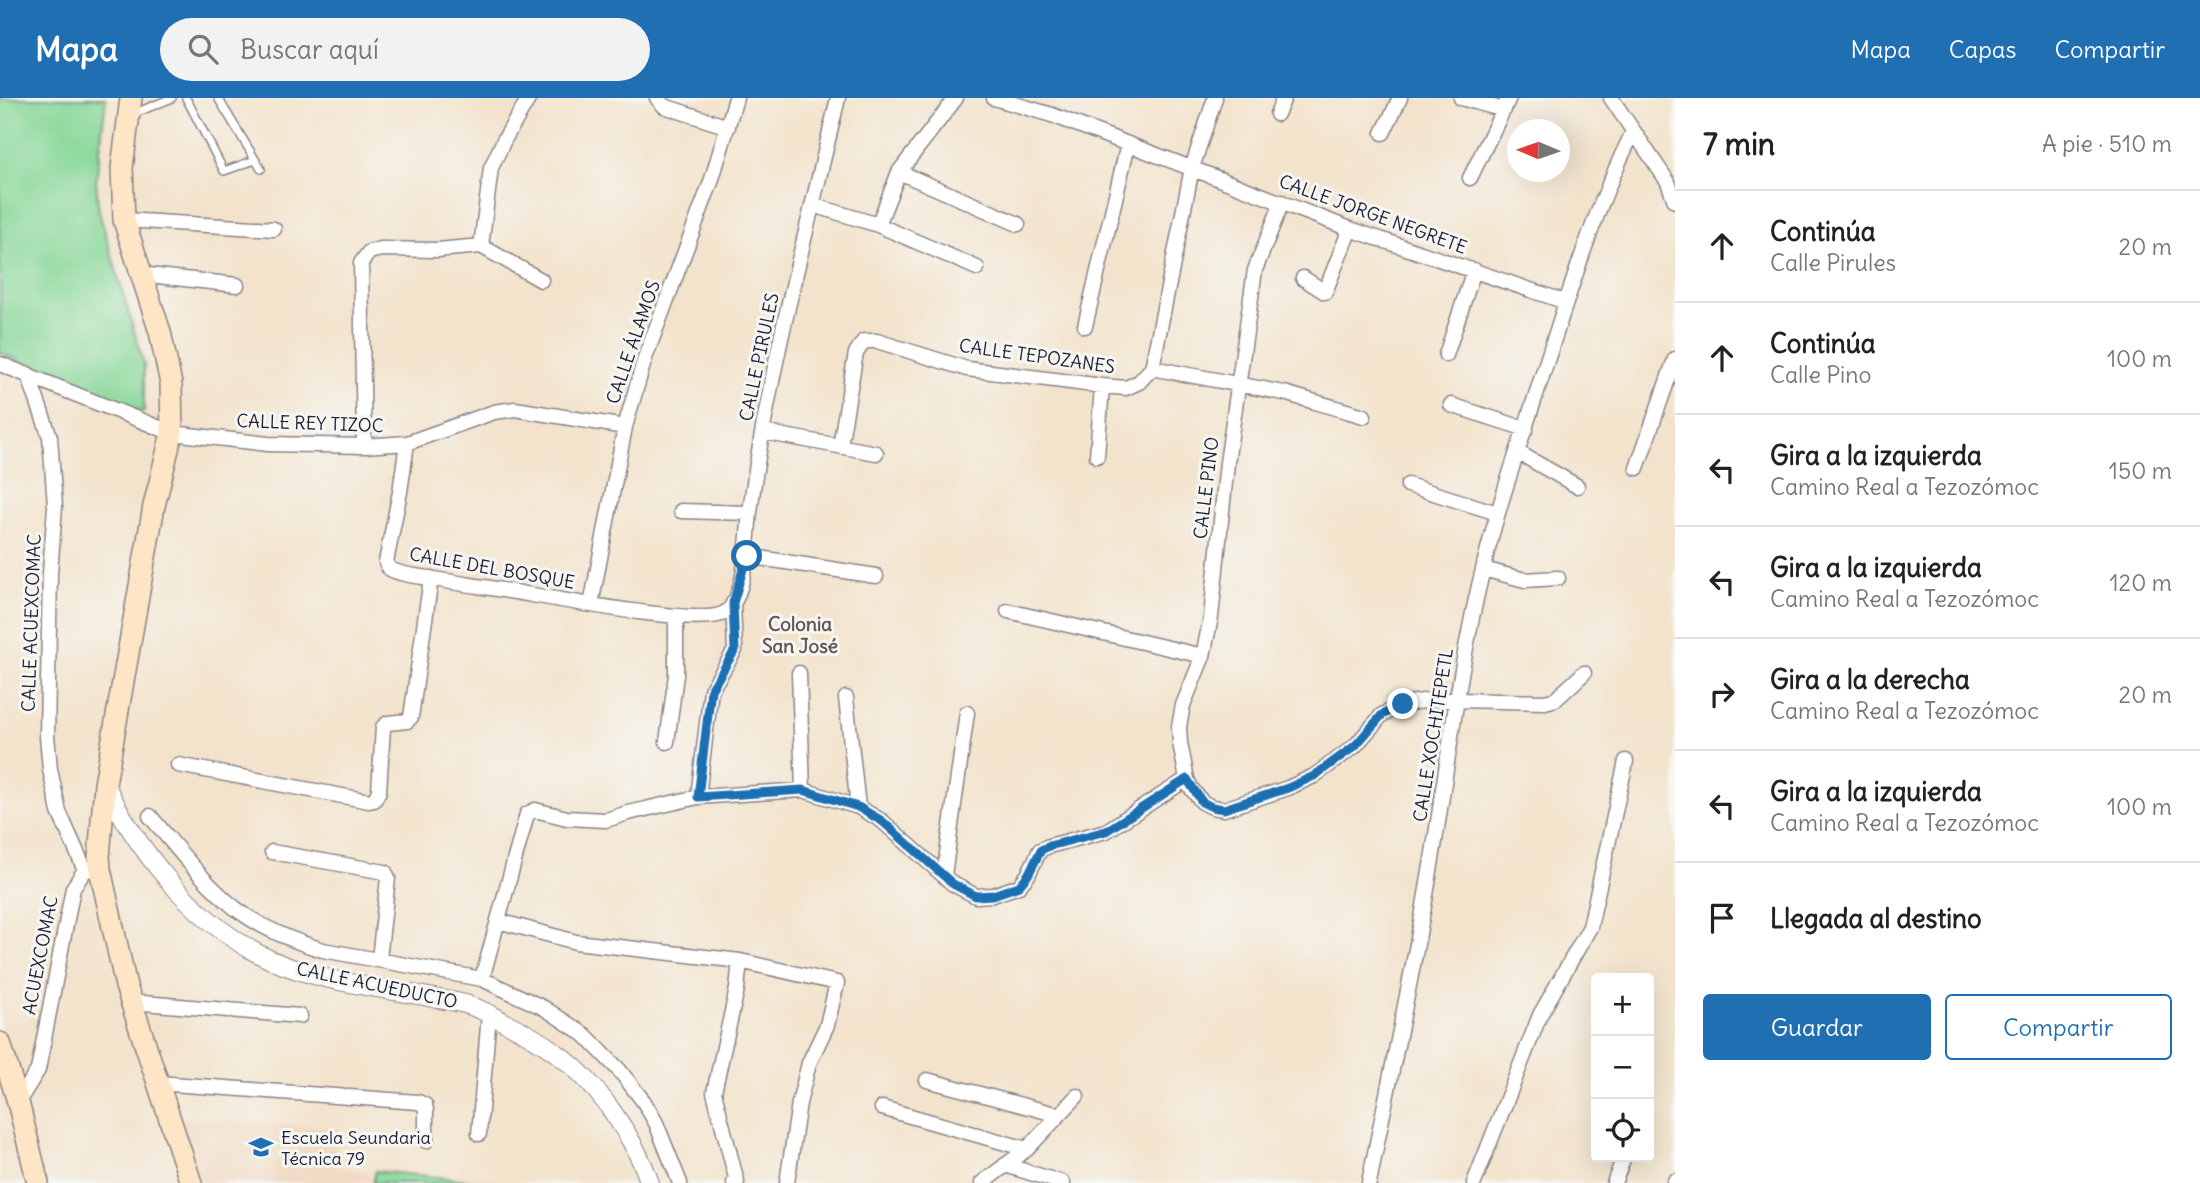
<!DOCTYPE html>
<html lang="es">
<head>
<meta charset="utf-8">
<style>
  body { margin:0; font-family:Delius,sans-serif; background:#f2f2f2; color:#222 }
  .controls { position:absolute; right:21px; bottom:21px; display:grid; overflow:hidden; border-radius:7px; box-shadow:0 7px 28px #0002 }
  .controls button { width:63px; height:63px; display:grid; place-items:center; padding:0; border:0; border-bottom:2px solid #e0e0e0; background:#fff; color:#222; font:35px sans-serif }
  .compass { position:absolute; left:1507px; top:21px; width:63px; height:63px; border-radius:50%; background:#fff; box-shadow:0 7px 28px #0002; rotate:272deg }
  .stop { position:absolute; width:21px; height:21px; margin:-16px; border:5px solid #1f6fb2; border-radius:50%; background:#fff }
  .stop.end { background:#1f6fb2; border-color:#fff; box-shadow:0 2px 7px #0008 }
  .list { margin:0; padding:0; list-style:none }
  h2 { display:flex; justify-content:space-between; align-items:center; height:91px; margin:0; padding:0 28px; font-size:30px }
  h2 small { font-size:23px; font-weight:400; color:#767676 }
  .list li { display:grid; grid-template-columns:46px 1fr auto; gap:21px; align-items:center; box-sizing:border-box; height:112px; padding:0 28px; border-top:2px solid #e0e0e0 }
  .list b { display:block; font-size:26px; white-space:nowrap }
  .list p { margin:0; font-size:23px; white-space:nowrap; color:#767676 }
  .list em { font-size:23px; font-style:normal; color:#767676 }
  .actions { display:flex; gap:14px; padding:21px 28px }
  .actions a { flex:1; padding:16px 0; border:2px solid #1f6fb2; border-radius:7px; text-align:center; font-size:24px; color:#1f6fb2 }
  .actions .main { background:#1f6fb2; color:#fff }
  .icon { flex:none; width:38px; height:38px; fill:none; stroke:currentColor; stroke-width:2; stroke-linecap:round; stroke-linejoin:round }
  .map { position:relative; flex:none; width:1675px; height:1085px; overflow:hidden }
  header { display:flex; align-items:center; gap:42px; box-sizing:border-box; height:98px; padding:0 35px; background:#1f6fb2; color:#fff }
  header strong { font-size:33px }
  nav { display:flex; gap:38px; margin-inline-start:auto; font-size:24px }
  .search { width:490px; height:63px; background:#f2f2f2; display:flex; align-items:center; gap:18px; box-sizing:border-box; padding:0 24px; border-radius:38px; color:#767676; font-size:26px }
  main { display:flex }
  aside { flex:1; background:#fff }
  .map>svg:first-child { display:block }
  .built { fill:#f0d5bc }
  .green { fill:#86d797; stroke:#547c69; stroke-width:2 }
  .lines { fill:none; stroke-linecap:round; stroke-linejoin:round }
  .service-casing { stroke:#8a8284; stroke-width:10 }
  .minor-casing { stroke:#8a8284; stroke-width:17 }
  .tertiary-casing { stroke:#8a8284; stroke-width:20 }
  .secondary-casing { stroke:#8a8284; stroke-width:24 }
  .service { stroke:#fff; stroke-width:7 }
  .minor { stroke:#fff; stroke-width:14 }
  .tertiary { stroke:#fff; stroke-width:18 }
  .secondary { stroke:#fde5c5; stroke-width:21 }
  .route { stroke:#1f6fb2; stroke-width:9 }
  .labels { text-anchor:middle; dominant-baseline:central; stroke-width:6; stroke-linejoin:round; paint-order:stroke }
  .street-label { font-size:18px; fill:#22223b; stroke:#f6f6f2 }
  .poi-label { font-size:18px; fill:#22223b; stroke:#f6f6f2; text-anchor:start }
  .neighbourhood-label { font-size:19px; font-weight:bold; fill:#675555; stroke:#f6f6f2 }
</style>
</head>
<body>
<header>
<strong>Mapa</strong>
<div class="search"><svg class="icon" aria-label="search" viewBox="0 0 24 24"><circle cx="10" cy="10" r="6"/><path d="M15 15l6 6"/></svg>Buscar aquí</div>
<nav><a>Mapa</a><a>Capas</a><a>Compartir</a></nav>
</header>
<main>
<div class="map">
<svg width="1675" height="1085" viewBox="0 0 1675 1085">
  <rect width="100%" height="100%" fill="#f6f6f2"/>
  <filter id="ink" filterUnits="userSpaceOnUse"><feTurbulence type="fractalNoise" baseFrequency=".0143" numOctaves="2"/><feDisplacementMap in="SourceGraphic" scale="14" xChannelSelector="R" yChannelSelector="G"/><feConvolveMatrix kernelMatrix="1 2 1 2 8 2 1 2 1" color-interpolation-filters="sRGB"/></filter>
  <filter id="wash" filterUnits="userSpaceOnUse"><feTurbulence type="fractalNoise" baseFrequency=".00686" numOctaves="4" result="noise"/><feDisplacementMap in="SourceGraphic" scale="28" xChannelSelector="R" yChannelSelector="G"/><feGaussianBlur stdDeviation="1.57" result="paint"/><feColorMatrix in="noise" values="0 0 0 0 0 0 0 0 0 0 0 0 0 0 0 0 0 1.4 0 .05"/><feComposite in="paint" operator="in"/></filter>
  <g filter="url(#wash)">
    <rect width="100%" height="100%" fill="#f3e3cc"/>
    <path class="built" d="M175,1020L340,1030L335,1069L370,1075L369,1085H197Z"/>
    <path class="green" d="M0,0H106L96,84L99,114L144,267V314L0,255Z
      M375,1073L497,1085H373Z"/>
  </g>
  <g filter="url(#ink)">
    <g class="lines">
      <g class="service-casing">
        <path id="service" d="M186,0L224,73L255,62
          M218,0L261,71
          M133,16L172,0"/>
      </g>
      <g class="minor-casing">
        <path id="minor" d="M657,0L664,8L728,29
          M994,0L1052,17L1350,131L1566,204
          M1461,0L1504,12
          M1611,0L1668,84L1675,103
          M1277,16L1284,0
          M1383,35L1400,0
          M899,74L1018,126
          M1470,80L1509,0
          M1282,104L1255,172L1227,365L1211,519L1203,558L1183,607L1179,629L1180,645L1187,681L1191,690L1202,704L1212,709L1224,711L1288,690L1314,678L1355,648L1382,617L1403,606L1430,602H1456L1545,604L1556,601L1584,575
          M813,107L878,127L977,170
          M124,122L274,131
          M878,127L899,74L956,0
          M481,148L491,70L504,42L529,0
          M481,148L541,182
          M140,176L237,187
          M1303,180L1325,194L1350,131
          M1085,228L1128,46
          M1446,257L1474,172
          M0,266L172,335L268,346L364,348L407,345L494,314L515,311L625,329
          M1152,270L1192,70L1215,0
          M1152,270L1284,295L1364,318
          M28,276L50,339L55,408L50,475L47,638L50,671L59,714L85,772
          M1451,307L1526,331
          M763,334L876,355
          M407,345L400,394L386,464C388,469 387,469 392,472C402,477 417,478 428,480C463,486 498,491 532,497C564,502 705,530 726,514C747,498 747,439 750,414C768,274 806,137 838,0
          M364,348L361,165L369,154L381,151L437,152L481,148
          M840,348L856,255L864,243H877L967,271L1102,288L1126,290L1139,284L1152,270
          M1519,355L1577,388
          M1097,358L1102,288
          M1637,370L1675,261
          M1408,387L1497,415
          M681,413L750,415
          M747,458L876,478
          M1483,471L1525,482L1558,480
          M591,507L625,329L645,260L711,84L736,0
          M1008,513L1203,558
          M799,575L803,692
          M846,600L858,709
          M667,644L676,577V518
          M178,667L369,703L374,702L379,693L383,629L388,625L407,623L411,619L431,480
          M698,699L711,592L735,552L733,505
          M150,718C177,750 203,784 235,810C261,830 293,843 323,852L482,881L544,910L585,937L620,973L644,1004L656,1025L680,1085
          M272,754L385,774L388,780L379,861
          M944,777L967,615
          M498,823L576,844L740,863L837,885L827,927L809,965L799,1005L787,1085
          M482,881L527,716L535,712L567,720L606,722L628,715L698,699L803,692L858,709L882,723L953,786L976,798L993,797L1019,788L1028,777L1040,752L1049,748L1106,733L1187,681
          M131,904L300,918
          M927,982L1059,1017
          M158,985L418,1004L425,1007L426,1012V1043
          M18,1004L38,972L73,790L85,772L95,771
          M882,1010L1027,1051
          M479,1036L489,916
          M1005,1067L1063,1085
          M734,1085L737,1084L714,994L737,891L740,863
          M982,1085L1027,1051L1077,998
          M1369,1085C1389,983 1412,882 1429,779C1447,675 1458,570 1484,467C1500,400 1524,335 1545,269C1571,189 1596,108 1633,34
          M1474,1085L1540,917L1590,829L1626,663
          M1614,1085L1624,1059
          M1674,1085L1675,1083"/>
      </g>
      <g class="tertiary-casing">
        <path id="tertiary" d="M105,686C138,753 189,817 255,854C307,883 372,888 429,899C441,902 454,903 465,906C479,910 492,917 504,924C523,933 542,944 559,957C597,985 635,1040 650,1085"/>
      </g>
      <g class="secondary-casing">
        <path id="secondary" d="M131,0L122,70L124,122L160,234L171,286L172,335L154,408L105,686L99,759L100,771L126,888L191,1085
          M0,945L18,1004L38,1085"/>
      </g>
      <use href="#service" class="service"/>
      <use href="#minor" class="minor"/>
      <use href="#tertiary" class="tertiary"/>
      <use href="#secondary" class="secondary"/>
    </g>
  </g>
  <g class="lines" filter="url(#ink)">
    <path class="route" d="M747,458L733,505L735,552L711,592L698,699L803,692L858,709L882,723L953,786L976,798L993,797L1019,788L1028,777L1041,752L1049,748L1106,733L1187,681L1202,704L1212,709L1224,711L1288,690L1314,678L1355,648L1382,617L1403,606"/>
  </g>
  <defs>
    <g id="school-bare" transform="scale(1.89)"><path d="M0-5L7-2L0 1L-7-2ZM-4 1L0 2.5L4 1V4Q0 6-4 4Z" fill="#1f6fb2" stroke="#f6f6f2" stroke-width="2.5" paint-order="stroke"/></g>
  </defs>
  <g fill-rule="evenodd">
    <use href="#school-bare" x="261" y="1049"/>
  </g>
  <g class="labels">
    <g class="street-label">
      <text transform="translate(1373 116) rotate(20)">CALLE JORGE NEGRETE</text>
      <text transform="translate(633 244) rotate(-71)">CALLE ÁLAMOS</text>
      <text transform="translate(1037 258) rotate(8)">CALLE TEPOZANES</text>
      <text transform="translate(759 259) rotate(-78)">CALLE PIRULES</text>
      <text transform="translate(310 325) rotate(2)">CALLE REY TIZOC</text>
      <text transform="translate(1206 390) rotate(-83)">CALLE PINO</text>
      <text transform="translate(492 470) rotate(10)">CALLE DEL BOSQUE</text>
      <text transform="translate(31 525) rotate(-88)">CALLE ACUEXCOMAC</text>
      <text transform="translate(1433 637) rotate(-81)">CALLE XOCHITEPETL</text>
      <text transform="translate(40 857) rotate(-79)">ACUEXCOMAC</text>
      <text transform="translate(377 887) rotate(12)">CALLE ACUEDUCTO</text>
    </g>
    <g class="poi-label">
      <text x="281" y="1039">Escuela Seundaria<tspan x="281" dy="21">Técnica 79</tspan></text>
    </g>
    <g class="neighbourhood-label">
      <text x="800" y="526">Colonia<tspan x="800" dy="22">San José</tspan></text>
    </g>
  </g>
</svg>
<div class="controls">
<button>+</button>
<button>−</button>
<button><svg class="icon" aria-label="locate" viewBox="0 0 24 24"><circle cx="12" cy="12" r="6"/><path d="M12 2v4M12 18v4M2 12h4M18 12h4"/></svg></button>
</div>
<svg class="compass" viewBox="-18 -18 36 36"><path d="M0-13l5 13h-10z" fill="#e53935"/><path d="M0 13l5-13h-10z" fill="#767676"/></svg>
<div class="stop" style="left:747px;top:458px"></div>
<div class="stop end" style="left:1403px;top:606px"></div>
</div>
<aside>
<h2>7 min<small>A pie · 510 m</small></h2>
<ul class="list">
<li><svg class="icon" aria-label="ahead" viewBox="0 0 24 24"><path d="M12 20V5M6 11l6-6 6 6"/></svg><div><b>Continúa</b><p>Calle Pirules</p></div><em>20 m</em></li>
<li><svg class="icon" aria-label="ahead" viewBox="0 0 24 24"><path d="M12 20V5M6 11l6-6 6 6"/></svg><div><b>Continúa</b><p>Calle Pino</p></div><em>100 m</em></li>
<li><svg class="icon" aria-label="left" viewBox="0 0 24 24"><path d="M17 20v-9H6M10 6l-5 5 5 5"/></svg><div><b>Gira a la izquierda</b><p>Camino Real a Tezozómoc</p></div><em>150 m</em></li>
<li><svg class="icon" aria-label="left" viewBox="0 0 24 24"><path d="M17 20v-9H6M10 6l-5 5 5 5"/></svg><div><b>Gira a la izquierda</b><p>Camino Real a Tezozómoc</p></div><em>120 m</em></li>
<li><svg class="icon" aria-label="right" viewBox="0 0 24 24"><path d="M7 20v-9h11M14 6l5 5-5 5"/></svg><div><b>Gira a la derecha</b><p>Camino Real a Tezozómoc</p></div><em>20 m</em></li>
<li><svg class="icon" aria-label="left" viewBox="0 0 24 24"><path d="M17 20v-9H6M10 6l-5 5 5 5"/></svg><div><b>Gira a la izquierda</b><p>Camino Real a Tezozómoc</p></div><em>100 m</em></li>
<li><svg class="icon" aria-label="arrive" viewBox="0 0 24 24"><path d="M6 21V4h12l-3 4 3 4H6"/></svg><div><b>Llegada al destino</b></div></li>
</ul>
<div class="actions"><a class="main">Guardar</a><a>Compartir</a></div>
</aside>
</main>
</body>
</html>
